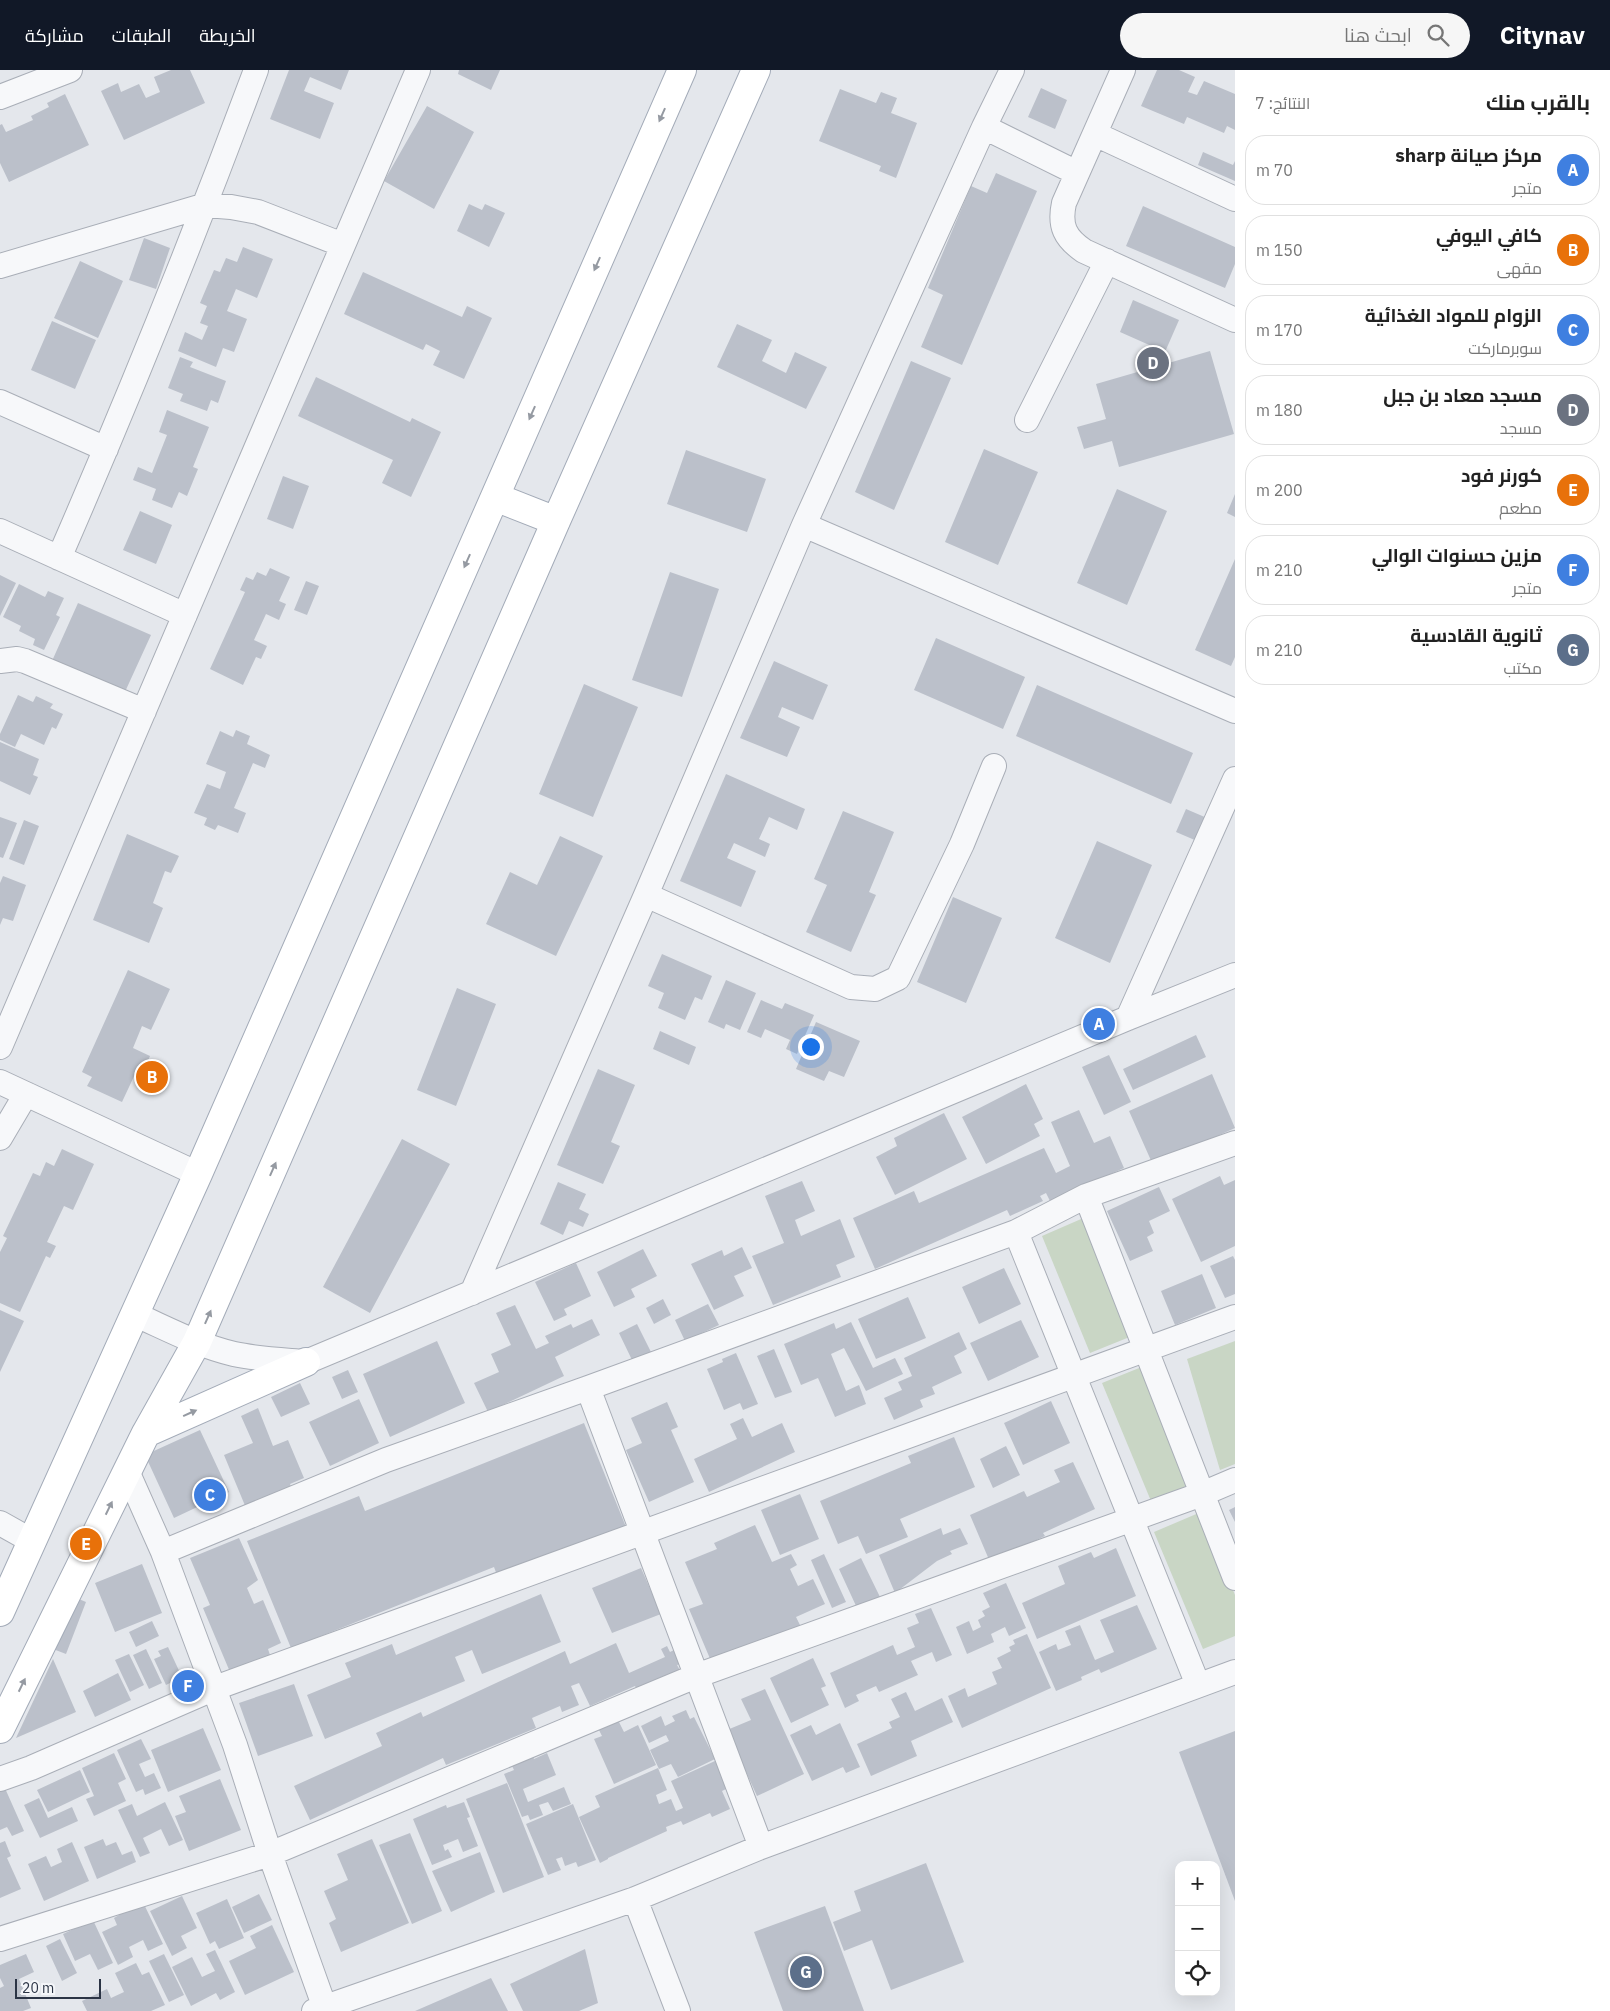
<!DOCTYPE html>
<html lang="ar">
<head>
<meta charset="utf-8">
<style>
  body { margin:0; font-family:"IBM Plex Sans",Cairo,sans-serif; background:#f6f6f6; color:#222; direction:rtl }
  .controls { position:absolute; right:15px; bottom:15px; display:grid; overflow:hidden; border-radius:10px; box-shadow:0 5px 20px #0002 }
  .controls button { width:45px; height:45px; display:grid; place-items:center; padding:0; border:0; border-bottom:1px solid #e0e0e0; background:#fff; color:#222; font:25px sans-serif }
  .scale { position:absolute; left:15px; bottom:12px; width:86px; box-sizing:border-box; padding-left:5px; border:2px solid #2b3445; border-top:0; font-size:14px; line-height:18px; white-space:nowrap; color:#2b3445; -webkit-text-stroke:4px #f4f6f9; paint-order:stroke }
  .you { position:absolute; left:810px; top:976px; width:18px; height:18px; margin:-12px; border:4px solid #fff; border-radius:50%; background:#1a73e8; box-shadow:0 0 0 8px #1a73e833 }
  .badge { display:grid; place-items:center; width:32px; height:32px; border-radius:50%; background:#111827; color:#fff; font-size:16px; font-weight:700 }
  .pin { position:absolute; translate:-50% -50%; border:2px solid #fff; box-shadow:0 1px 5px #0006 }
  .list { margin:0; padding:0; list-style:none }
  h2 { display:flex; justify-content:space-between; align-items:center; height:65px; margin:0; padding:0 20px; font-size:21px }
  h2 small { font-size:16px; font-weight:400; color:#767676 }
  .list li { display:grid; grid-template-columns:32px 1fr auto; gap:15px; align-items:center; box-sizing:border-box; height:70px; margin:0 10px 10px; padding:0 10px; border:1px solid #e0e0e0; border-radius:20px }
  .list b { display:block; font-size:19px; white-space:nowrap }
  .list p { margin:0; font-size:16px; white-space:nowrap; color:#767676 }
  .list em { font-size:16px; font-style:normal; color:#767676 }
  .icon { flex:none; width:28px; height:28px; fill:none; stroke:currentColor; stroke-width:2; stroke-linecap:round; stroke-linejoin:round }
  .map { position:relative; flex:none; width:1235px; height:1941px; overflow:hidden; direction:ltr }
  header { display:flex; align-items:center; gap:30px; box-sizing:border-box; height:70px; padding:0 25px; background:#111827; color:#fff }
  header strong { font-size:24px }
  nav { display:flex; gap:28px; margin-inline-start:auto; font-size:18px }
  .search { width:350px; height:45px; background:#f6f6f6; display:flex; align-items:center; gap:12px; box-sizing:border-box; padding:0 18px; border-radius:28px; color:#767676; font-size:19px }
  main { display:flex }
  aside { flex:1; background:#fff }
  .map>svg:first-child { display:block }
  .green { fill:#c9d6c5 }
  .building { fill:#bbc0ca }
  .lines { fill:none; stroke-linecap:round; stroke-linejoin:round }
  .street-casing { stroke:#a9aeb7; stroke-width:26 }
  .primary-casing { stroke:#a3abb8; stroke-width:30 }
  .street { stroke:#f7f8fa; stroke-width:24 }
  .primary { stroke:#fff; stroke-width:28 }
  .oneway { fill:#959aa2 }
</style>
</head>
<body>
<header>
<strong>Citynav</strong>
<div class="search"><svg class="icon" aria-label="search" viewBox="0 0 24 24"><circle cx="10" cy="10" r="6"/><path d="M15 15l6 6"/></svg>ابحث هنا</div>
<nav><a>الخريطة</a><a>الطبقات</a><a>مشاركة</a></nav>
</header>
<main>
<aside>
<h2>بالقرب منك<small>النتائج: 7</small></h2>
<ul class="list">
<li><span class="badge" style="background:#3f7fe0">A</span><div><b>مركز صيانة sharp</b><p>متجر</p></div><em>70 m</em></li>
<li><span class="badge" style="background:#e8710a">B</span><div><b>كافي اليوفي</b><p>مقهى</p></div><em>150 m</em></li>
<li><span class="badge" style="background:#3f7fe0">C</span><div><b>الزوام للمواد الغذائية</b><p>سوبرماركت</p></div><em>170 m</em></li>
<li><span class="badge" style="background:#6b7280">D</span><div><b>مسجد معاد بن جبل</b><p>مسجد</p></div><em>180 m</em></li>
<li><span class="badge" style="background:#e8710a">E</span><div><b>كورنر فود</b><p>مطعم</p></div><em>200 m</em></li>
<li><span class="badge" style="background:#3f7fe0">F</span><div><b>مزين حسنوات الوالي</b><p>متجر</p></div><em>210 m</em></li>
<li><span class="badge" style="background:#5c6f8a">G</span><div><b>ثانوية القادسية</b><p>مكتب</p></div><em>210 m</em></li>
</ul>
</aside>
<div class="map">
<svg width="1235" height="1941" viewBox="0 0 1235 1941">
  <rect width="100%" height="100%" fill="#e4e7ec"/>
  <path class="green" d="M1088,1146L1137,1264L1090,1283L1042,1166Z
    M1235,1271V1394L1220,1400L1187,1289Z
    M1149,1294L1198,1411L1151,1431L1102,1313Z
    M1201,1442L1235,1525V1566L1203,1579L1154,1462Z"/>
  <path class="building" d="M171,0H190L205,33L124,70L101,21L118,13L121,22L139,14L146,28L160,22L154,7Z
    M289,0H349L341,20L310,7L304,21L334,33L320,69L270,49Z
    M459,0H500L491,20L458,4Z
    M1157,0H1179L1195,7L1188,22L1197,25L1204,11L1235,24V60L1227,56L1224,63L1187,47L1184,54L1141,36Z
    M1041,18L1067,30L1055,59L1028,47Z
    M840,19L876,33L881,22L897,28L891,43L917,53L896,108L879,101L881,96L819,71Z
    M65,24L89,75L9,112L0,93V55L2,54L6,62L33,50L31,46L49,37L47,33Z
    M427,36L474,62L434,139L384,111Z
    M1203,82L1233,95L1235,91V111L1198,95Z
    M996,103L1037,121L962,295L921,277L943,225L928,218L971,116L987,123Z
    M469,134L482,140L485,134L505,143L489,177L457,161Z
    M1143,136L1235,177V194L1225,218L1126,176Z
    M144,168L170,178L156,219L129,210Z
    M243,177L273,189L257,228L236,219L227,241L247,249L234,282L223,278L216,297L178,281L185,262L202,270L208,256L200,253L207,236L200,233L214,200L220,202L226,188L237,192Z
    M80,191L123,211L98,268L54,248Z
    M363,202L462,247L467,236L492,248L464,309L433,295L440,281L426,274L423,280L344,244Z
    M1133,230L1179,250L1165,282L1120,262Z
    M52,251L96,270L75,319L31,300Z
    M737,254L772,270L762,291L786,303L795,282L827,297L806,339L717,297Z
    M1210,281L1234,364L1119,397L1112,371L1084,379L1077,357L1106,349L1096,314Z
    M180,287L193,292L190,297L226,311L218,333L211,330L207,341L180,331L183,324L168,318Z
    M911,291L951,308L894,440L855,422Z
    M316,307L410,352L412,348L441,362L411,427L382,413L393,390L298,346Z
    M167,340L209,357L193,397L198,399L187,426L179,422L172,438L152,430L156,419L133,410L138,397L152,403L167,365L159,362Z
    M984,379L1038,402L998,495L945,472Z
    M686,380L766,409L747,462L667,434Z
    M283,406L309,416L293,459L267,449Z
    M1117,419L1167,441L1127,535L1077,513Z
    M1235,424V447L1227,443Z
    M140,441L172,455L156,494L123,480Z
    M1235,489V587L1231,596L1195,580Z
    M270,498L290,507L279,531L286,534L279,550L266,544L254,570L267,576L261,589L256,587L243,615L210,599L245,522L240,520L246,507L253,510L257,502L266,506Z
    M670,502L719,519L682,627L632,610Z
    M0,505L16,513L0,546Z
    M306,511L319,516L307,545L294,540Z
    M19,514L45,527L48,521L64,528L56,545L60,547L44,580L33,575L35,569L19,561L21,556L3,547Z
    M78,533L151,565L124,624L52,591Z
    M936,568L1025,607L1003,659L914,620Z
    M774,591L828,615L813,650L782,637L778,647L800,657L787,687L740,668Z
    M584,614L638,637L593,747L539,724Z
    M1037,615L1193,683L1171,734L1016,666Z
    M18,625L33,632L36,626L53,634L50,638L63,644L56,659L52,657L44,675L21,664L15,677L0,670V664Z
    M236,660L250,666L247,674L270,685L265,698L253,693L234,738L246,743L238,763L218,755L215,760L204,755L207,748L194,743L207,714L220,719L226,702L206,694L220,661L233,667Z
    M0,672L39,689L33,705L38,707L30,725L0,711Z
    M726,704L805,739L797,760L769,747L759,769L770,774L765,787L734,773L727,788L756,801L741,837L680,811Z
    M1186,739L1207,748L1197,771L1176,762Z
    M843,741L894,762L869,822L876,825L851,882L806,862L827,815L814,809Z
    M0,747L17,753L3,788L0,787Z
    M24,750L39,756L24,795L9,789Z
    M127,764L179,786L171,803L165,801L153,833L163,838L149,873L93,850Z
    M560,766L603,786L556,886L486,854L510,802L537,815Z
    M1097,771L1152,795L1110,893L1055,868Z
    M3,806L26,815L13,851L3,848L0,855V813Z
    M953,827L1002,848L966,933L917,912Z
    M662,884L712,906L702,930L695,927L685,950L658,938L664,923L648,916Z
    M128,900L170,919L151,960L142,956L133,978L150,986L142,1005L136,1002L122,1032L87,1016L92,1007L82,1002Z
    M726,910L756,923L740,960L726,954L724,959L708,952Z
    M457,918L496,934L456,1036L417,1020Z
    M761,930L782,939L785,933L814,945L797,984L786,979L790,970L765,959L761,968L747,962Z
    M816,952L860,971L844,1007L829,1001L824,1011L796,999Z
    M660,961L696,977L689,995L653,979Z
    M1196,965L1206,987L1133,1020L1123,999Z
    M1109,985L1131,1032L1104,1045L1082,997Z
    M598,999L635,1015L611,1072L620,1076L603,1114L557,1095Z
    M1212,1004L1235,1058L1153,1095L1129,1041Z
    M1026,1014L1043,1049L1034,1054L1040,1066L986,1094L962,1047Z
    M1079,1040L1094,1073L1110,1066L1124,1098L1050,1131L1046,1123L1040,1126L1043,1131L1010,1146L1007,1140L875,1199L853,1148L914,1121L919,1133L1044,1078L1056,1103L1070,1096L1051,1052Z
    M944,1043L967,1089L895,1125L876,1087L897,1076L894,1068Z
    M402,1069L450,1094L370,1243L323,1217Z
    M62,1079L94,1094L73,1140L64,1136L47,1172L56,1176L50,1188L46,1186L20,1242L0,1233V1182L7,1168L3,1166L33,1103L40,1106L46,1092L54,1096Z
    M1220,1106L1224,1115L1235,1110V1176L1201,1192L1172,1129Z
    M802,1111L815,1141L795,1150L801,1166L840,1149L855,1187L836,1195L841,1207L773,1235L752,1186L784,1173L765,1126Z
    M558,1112L586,1124L579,1139L589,1144L583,1157L569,1151L563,1165L540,1154Z
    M1159,1117L1170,1141L1149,1151L1154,1163L1147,1167L1153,1181L1130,1191L1107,1141Z
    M742,1177L752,1198L734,1206L744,1226L714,1240L691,1194L722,1180L724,1186Z
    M643,1179L657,1206L631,1219L635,1227L614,1237L597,1202Z
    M1233,1186L1235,1190V1224L1225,1228L1210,1196Z
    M576,1193L591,1226L564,1239L567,1245L554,1251L535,1212Z
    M1004,1198L1021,1234L979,1254L962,1217Z
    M1202,1204L1216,1238L1175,1255L1161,1221Z
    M908,1227L926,1268L876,1289L858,1249Z
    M663,1229L671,1245L654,1254L646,1238Z
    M708,1234L719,1255L685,1271L675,1250Z
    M515,1235L536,1279L549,1273L545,1266L571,1254L573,1258L592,1249L600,1265L555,1287L564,1306L488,1342L474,1313L499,1302L491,1284L511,1275L496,1243Z
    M0,1240L24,1251L0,1302Z
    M1021,1250L1039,1287L988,1311L970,1273Z
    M851,1252L873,1298L895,1288L903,1304L866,1321L844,1278L831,1284L846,1321L859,1315L866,1334L835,1347L818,1308L801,1315L784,1274L834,1253L836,1259Z
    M637,1254L651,1282L632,1290L619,1263Z
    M959,1262L967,1279L954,1286L962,1303L932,1317L935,1324L920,1330L923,1337L894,1350L884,1328L902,1320L898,1312L912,1306L904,1288Z
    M437,1271L465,1333L390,1367L363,1304Z
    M774,1279L792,1322L775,1328L757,1286Z
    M736,1283L758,1334L743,1340L740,1333L724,1340L707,1299L723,1292L722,1289Z
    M348,1300L358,1322L342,1329L332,1307Z
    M300,1313L310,1334L281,1347L271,1327Z
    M359,1329L379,1373L330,1396L309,1352Z
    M1051,1331L1070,1373L1023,1395L1004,1353Z
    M667,1332L678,1357L671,1360L694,1412L649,1432L626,1380L642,1373L631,1348Z
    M258,1338L273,1376L288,1370L304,1408L290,1414L292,1419L246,1438L224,1385L253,1373L241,1346Z
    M743,1348L752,1367L782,1353L795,1382L709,1422L694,1389L737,1369L730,1354Z
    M584,1353L626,1457L498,1508L494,1497L291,1578L247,1471L359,1426L365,1441Z
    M200,1360L229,1422L174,1448L145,1385Z
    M954,1367L975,1417L900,1449L908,1467L866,1484L858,1466L838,1474L820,1431L911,1393L908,1386Z
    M1006,1376L1020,1405L993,1418L980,1389Z
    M1073,1392L1095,1439L1043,1463L1045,1466L990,1492L970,1445L1024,1421L1027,1427L1060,1412L1054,1400Z
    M800,1424L819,1469L780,1485L761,1440Z
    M1235,1437V1452L1229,1440Z
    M755,1455L772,1492L791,1484L797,1495L790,1499L798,1516L813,1509L825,1534L796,1547L801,1557L760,1575L758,1571L711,1591L689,1539L703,1534L685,1492L717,1479L714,1473Z
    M941,1458L943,1465L960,1458L968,1474L950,1481L952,1484L937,1491L895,1523L879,1485Z
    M239,1468L258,1510L247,1518L254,1534L263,1530L281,1573L268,1579L270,1585L230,1602L203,1538L210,1535L190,1488Z
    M1116,1478L1136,1526L1037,1569L1022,1533L1065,1514L1058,1496L1091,1482L1094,1488Z
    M824,1484L846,1532L832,1538L811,1490Z
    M861,1488L880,1527L857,1538L839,1499Z
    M142,1494L162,1543L115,1562L95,1513Z
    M641,1498L661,1544L612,1563L592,1518Z
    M1006,1513L1026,1558L1009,1566L1005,1557L991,1564L994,1572L967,1584L956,1557L969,1551L973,1561L981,1557L978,1550L985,1546L982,1541L990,1537L983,1523Z
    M541,1524L561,1572L482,1604L472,1580L455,1587L465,1611L325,1669L307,1625L351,1607L345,1593L392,1574L396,1585Z
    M74,1527L86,1532L66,1584L53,1579Z
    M1137,1535L1157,1579L1101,1603L1099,1599L1081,1607L1082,1610L1056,1621L1039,1582L1056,1574L1058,1580L1071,1575L1065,1561L1080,1555L1095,1590L1114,1582L1100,1550Z
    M931,1538L952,1585L936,1592L932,1582L911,1591L918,1605L879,1622L876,1616L856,1625L859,1631L845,1638L830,1603L893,1575L897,1585L915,1577L907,1558L919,1553L915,1544Z
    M152,1551L159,1566L136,1577L129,1562Z
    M1027,1564L1051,1618L962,1658L948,1626L965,1618L968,1627L997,1614L992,1602L1002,1598L997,1588L1011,1581L1009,1577L1015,1574L1013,1570Z
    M616,1573L629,1603L665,1587L661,1579L667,1576L670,1582L674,1580L680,1594L677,1595L682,1604L639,1624L635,1616L590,1636L579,1613L571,1616L579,1635L562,1642L560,1636L532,1648L536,1658L446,1695L443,1688L310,1750L294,1716L382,1676L376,1663L421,1642L423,1647L565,1581L570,1594Z
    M168,1577L182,1607L166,1615L154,1589L161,1586L158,1581Z
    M146,1579L162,1613L149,1619L133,1585Z
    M129,1584L144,1615L130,1622L115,1590Z
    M813,1588L826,1616L821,1618L829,1635L791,1653L770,1608Z
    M53,1589L76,1642L16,1668Z
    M118,1603L131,1630L95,1647L83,1621Z
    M294,1614L313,1666L258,1686L239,1633Z
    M765,1619L804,1704L757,1726L727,1660L751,1650L741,1629Z
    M906,1622L915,1641L942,1628L953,1652L911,1671L917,1686L871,1706L857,1674L892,1658L889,1652L900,1647L891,1629Z
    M686,1640L690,1649L694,1647L715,1689L678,1707L671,1694L659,1699L650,1680L669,1671L666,1665L649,1673L641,1656L661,1646L665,1656L675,1651L672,1646Z
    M617,1648L624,1662L638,1655L656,1695L614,1714L594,1669L602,1666L597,1656Z
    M840,1653L860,1697L846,1703L843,1697L812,1711L790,1665L811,1655L816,1665Z
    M203,1658L221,1700L168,1722L151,1680Z
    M1235,1661V1831L1179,1682Z
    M141,1669L151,1689L139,1694L145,1707L154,1703L161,1718L145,1725L143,1719L136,1722L117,1680Z
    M531,1682L534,1689L547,1683L556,1705L523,1719L528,1732L564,1717L571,1734L553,1741L548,1732L539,1735L543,1745L530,1750L528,1745L522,1747L504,1704L514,1700L512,1696L516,1694L514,1690Z
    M114,1683L126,1709L118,1713L126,1731L94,1746L86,1729L94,1726L82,1698Z
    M715,1691L728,1718L722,1721L730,1739L712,1747L710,1743L683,1755L681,1751L666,1757L667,1761L608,1788V1789L600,1793L579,1747L600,1737L595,1726L658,1698L667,1720L656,1725L659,1734L671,1729L676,1741L683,1738L671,1711Z
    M80,1700L90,1722L48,1742L37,1720Z
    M220,1709L241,1760L189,1781L175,1746L186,1742L179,1726Z
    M507,1713L544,1807L503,1823L466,1729Z
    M4,1716L24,1761L12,1766L7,1757L0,1760V1717Z
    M39,1728L48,1748L72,1737L78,1751L40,1768L24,1735Z
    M165,1732L183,1770L169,1776L161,1759L143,1768L150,1783L140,1787L118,1740L132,1734L137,1746Z
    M464,1732L470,1747L467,1748L478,1776L463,1782L458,1769L443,1775L445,1781L448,1779L452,1787L432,1795L413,1749L446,1735L447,1738Z
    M573,1734L596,1790L578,1797L576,1792L565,1796L562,1787L556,1789L561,1800L548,1805L526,1754Z
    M410,1763L442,1841L412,1854L379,1775Z
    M103,1769L106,1776L116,1772L122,1785L132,1781L136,1792L97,1809L84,1777Z
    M372,1769L409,1853L341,1882L329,1853L336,1849L324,1821L348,1810L337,1784Z
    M5,1771L11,1786L7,1788L21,1819L0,1828V1773Z
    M72,1772L89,1811L44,1831L28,1794L46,1786L51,1797L62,1792L57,1779Z
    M480,1782L495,1822L451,1842L432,1801Z
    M926,1793L964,1892L891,1920L872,1870L844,1881L833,1852L861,1841L854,1821Z
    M259,1824L272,1850L244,1863L232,1837Z
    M182,1826L197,1858L181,1866L187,1878L172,1886L150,1841Z
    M227,1829L244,1868L219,1879L215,1871L210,1874L196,1843Z
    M142,1830L163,1874L148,1881L143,1870L129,1877L133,1887L118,1895L102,1862L117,1855L114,1848L119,1845L117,1842Z
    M825,1836L864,1941H783L754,1862Z
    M93,1850L113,1893L98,1900L90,1884L75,1891L63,1864Z
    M272,1855L294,1902L245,1925L229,1891L256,1878L250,1866Z
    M60,1869L77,1903L62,1911L46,1876Z
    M585,1879L598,1933L579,1941H523L510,1914Z
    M215,1880L235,1922L220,1930L216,1923L191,1936L172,1897L192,1887L202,1907L215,1901L206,1884Z
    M26,1884L34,1902L19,1909L31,1938L23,1941H0V1918L4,1916L0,1908V1895Z
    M164,1884L184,1925L169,1932L149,1891Z
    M136,1893L142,1905L149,1902L165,1935L151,1941H87L82,1931L107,1919L111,1928L124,1922L115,1903Z
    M491,1908L508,1941H415Z"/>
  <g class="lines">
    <g class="street-casing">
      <path id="street" d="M1123,0L1064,133C1059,156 1065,168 1084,181L1235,250
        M0,27L70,0
        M984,57L1077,103
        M1095,64L1235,129
        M0,196L206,135L231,137L258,142L343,175
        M0,332L106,379
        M1027,350L1107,191
        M804,455L1235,641
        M0,461L185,545
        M59,488C129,327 195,164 256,0
        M0,591L17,589L25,591L144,641
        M646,825L851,917L875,919L898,908L962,774L994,696
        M1128,948L1235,709
        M0,977L418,0
        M0,1012L198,1104
        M0,1068L26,1024
        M1086,1126L1235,1508
        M1016,1162L1198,1615
        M472,1223L646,825L804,455L984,57L1012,0
        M134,1244C166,1258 199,1276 234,1284C257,1289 282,1290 306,1292L1128,948L1235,905
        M588,1318L761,1777
        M127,1401L163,1482
        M0,1453L32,1471
        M0,1709L31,1698L215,1618L1235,1247
        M635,1829L678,1941
        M0,1869L270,1784L696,1606L1202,1424L1235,1410
        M314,1941L635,1829L761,1777L1235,1602
        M326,1941L270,1784L235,1675L163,1482L386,1390L588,1318L1016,1162L1086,1126L1235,1073"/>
    </g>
    <g class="primary-casing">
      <path id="primary" d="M495,427L556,451
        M146,1363L306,1292
        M0,1542L198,1104L682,0
        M0,1659L146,1363L197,1272L556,451L756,0"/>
    </g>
    <use href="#street" class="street"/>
    <use href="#primary" class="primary"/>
  </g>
  <defs><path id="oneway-solid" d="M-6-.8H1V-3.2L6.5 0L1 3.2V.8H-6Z" transform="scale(1.25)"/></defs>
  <g class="oneway">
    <use href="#oneway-solid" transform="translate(662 45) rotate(114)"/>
    <use href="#oneway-solid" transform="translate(597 194) rotate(114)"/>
    <use href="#oneway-solid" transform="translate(532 343) rotate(114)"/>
    <use href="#oneway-solid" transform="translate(467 491) rotate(114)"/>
    <use href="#oneway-solid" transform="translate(273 1099) rotate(-66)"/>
    <use href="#oneway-solid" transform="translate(208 1247) rotate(-66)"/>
    <use href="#oneway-solid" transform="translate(190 1343) rotate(-24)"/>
    <use href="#oneway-solid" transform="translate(109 1438) rotate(-64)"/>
    <use href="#oneway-solid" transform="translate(22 1615) rotate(-64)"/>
  </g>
</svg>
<div class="controls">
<button>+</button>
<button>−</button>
<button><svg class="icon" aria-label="locate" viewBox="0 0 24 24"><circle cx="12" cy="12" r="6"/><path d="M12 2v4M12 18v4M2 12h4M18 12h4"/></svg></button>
</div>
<div class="scale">20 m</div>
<div class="you"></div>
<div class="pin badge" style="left:1099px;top:954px;background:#3f7fe0">A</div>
<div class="pin badge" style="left:152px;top:1007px;background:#e8710a">B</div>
<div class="pin badge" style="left:210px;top:1425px;background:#3f7fe0">C</div>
<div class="pin badge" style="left:1153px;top:293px;background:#6b7280">D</div>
<div class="pin badge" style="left:86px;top:1474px;background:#e8710a">E</div>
<div class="pin badge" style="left:188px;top:1616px;background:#3f7fe0">F</div>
<div class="pin badge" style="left:806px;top:1902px;background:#5c6f8a">G</div>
</div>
</main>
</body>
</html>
